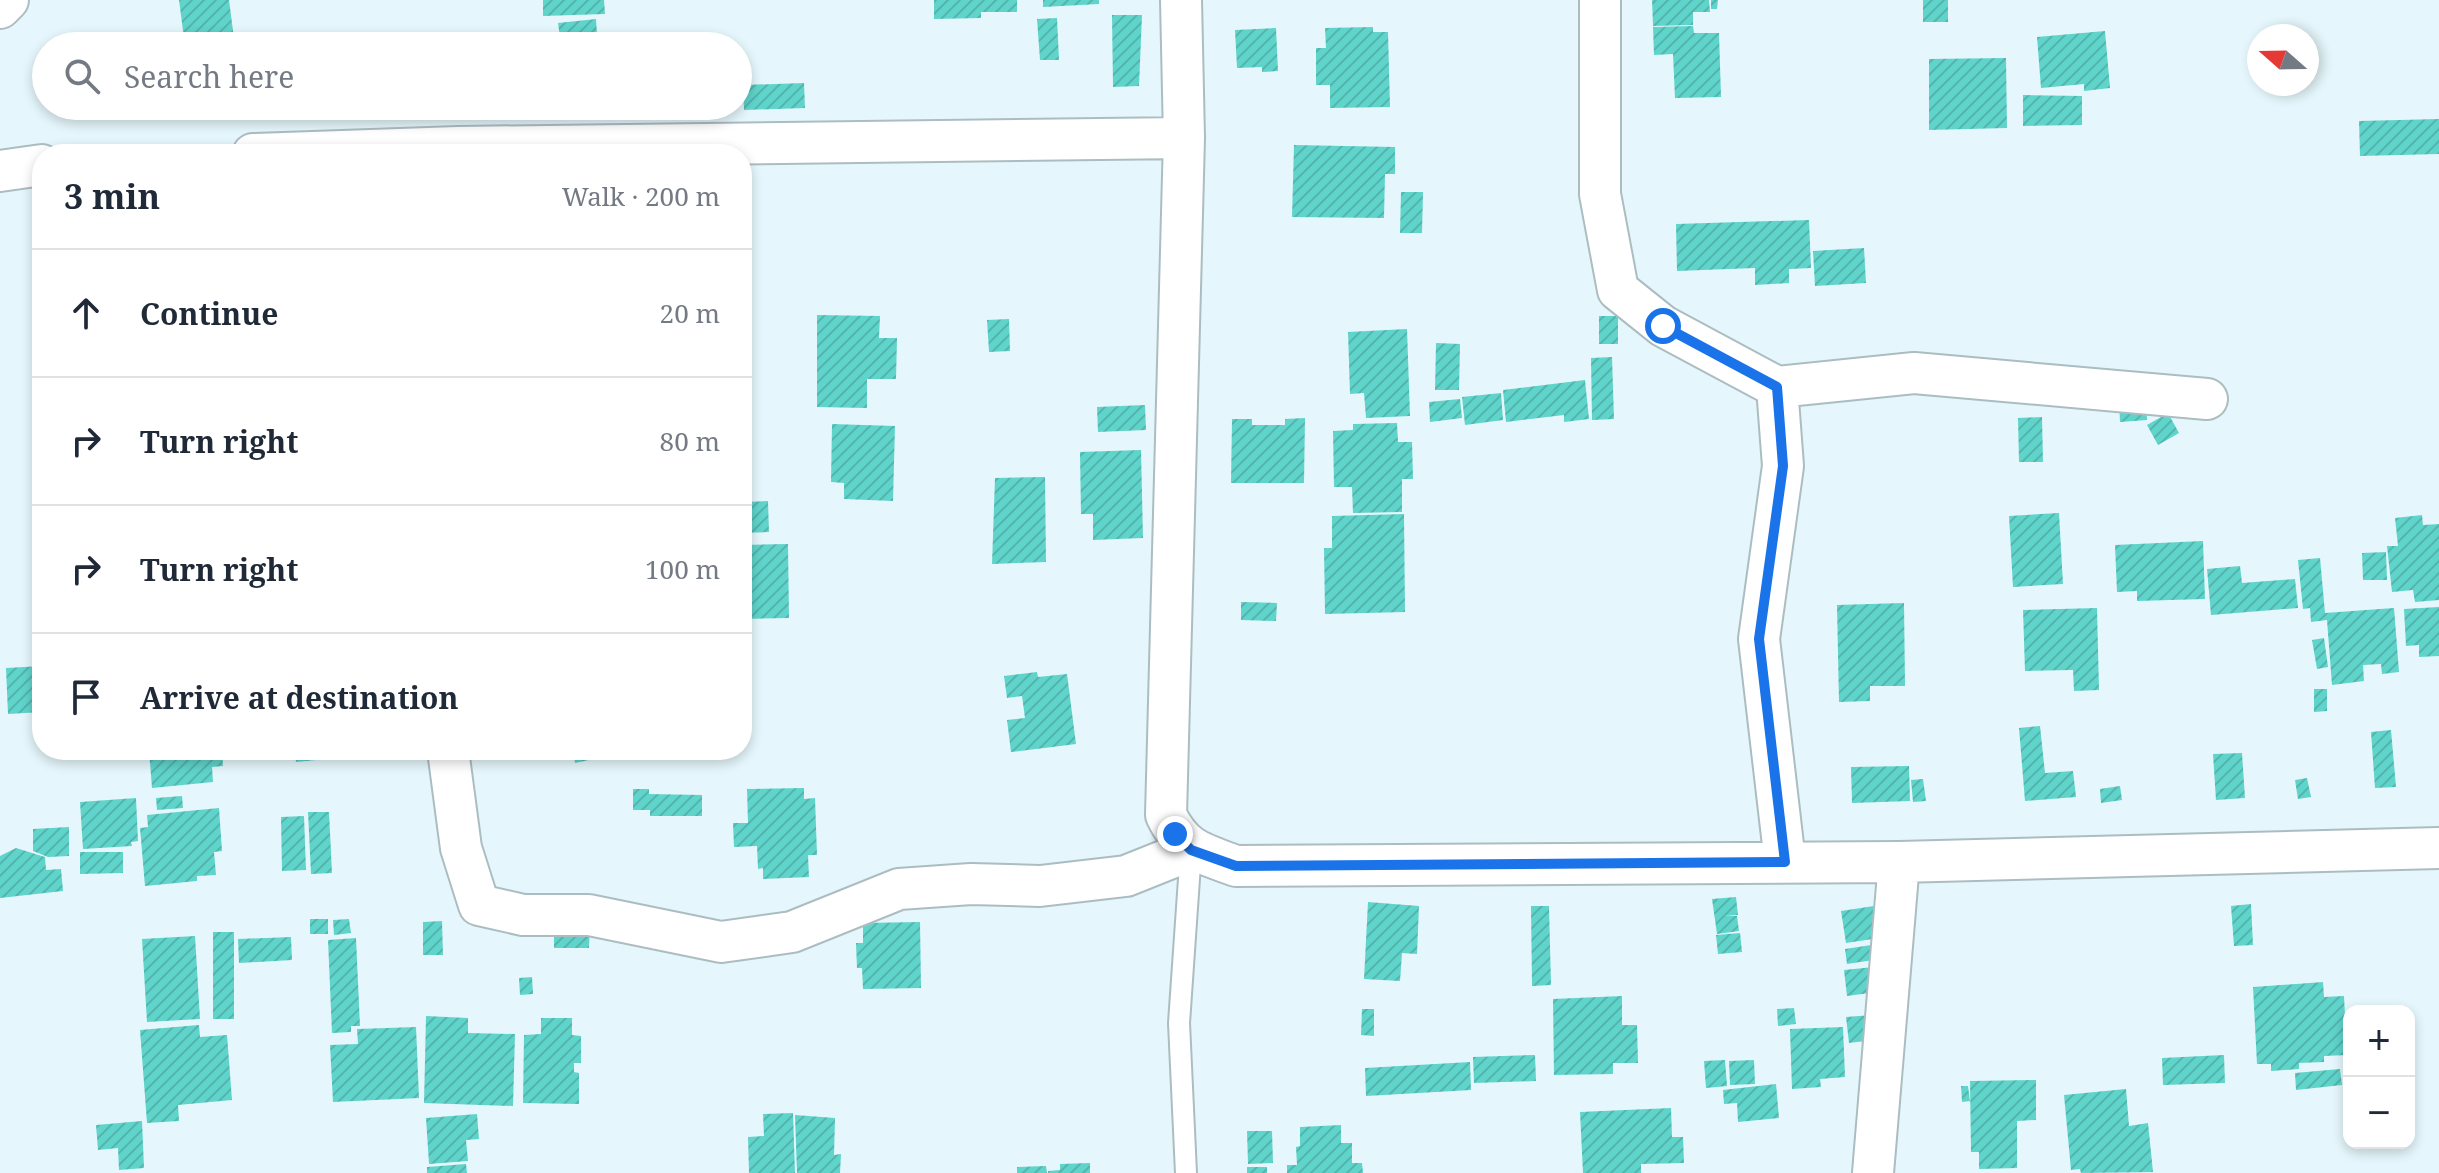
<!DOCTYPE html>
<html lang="en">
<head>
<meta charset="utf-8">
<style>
  body { margin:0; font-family:"Noto Serif",serif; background:#f6f6f7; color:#1f2937 }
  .controls { position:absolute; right:24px; bottom:24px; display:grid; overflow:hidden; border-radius:16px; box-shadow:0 4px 12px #0003 }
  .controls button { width:72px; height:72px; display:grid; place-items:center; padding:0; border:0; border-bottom:2px solid #e0e1e3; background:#fff; color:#1f2937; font:40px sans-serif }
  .compass { position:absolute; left:2247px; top:24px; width:72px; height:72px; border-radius:50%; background:#fff; box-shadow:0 4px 12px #0003; rotate:290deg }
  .stop { position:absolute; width:24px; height:24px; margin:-18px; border:6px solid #1a73e8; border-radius:50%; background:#fff }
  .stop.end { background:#1a73e8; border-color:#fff; box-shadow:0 2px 8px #0008 }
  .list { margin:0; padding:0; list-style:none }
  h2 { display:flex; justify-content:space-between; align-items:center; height:104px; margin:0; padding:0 32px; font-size:34px }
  h2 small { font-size:26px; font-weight:400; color:#747a83 }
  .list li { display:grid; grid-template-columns:52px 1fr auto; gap:24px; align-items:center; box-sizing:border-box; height:128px; padding:0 32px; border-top:2px solid #e0e1e3 }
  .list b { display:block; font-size:30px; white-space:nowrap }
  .list em { font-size:26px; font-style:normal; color:#747a83 }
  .icon { flex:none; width:44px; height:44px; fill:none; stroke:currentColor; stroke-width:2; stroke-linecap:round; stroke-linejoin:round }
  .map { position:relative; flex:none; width:2439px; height:1173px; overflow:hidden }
  .search { position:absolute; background:#fff; box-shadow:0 4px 12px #0003; left:32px; top:32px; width:720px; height:88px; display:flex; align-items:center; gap:20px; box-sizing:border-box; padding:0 28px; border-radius:44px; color:#747a83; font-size:30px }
  .panel { position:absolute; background:#fff; box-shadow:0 4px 12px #0003; left:32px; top:144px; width:720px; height:616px; border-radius:32px }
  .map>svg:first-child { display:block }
  .building { fill:url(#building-hatch) }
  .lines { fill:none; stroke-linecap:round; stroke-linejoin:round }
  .lane-casing { stroke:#acbdc2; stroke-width:24 }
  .street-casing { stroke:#acbdc2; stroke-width:44 }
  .lane { stroke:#fff; stroke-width:20 }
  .street { stroke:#fff; stroke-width:40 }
  .route { stroke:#1a73e8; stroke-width:10 }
</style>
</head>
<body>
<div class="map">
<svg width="2439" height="1173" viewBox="0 0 2439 1173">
  <defs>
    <pattern id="building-hatch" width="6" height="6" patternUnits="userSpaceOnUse" patternTransform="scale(2)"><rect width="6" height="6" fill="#5fd4cb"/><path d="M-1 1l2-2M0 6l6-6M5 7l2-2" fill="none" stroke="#52b6ae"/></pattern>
  </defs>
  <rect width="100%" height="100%" fill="#e5f7fc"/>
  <path class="building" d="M179,0H229L235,46H185Z
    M543,0H604L605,14L543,16Z
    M934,0H1017V12H981V18L934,19Z
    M1043,0H1099V4L1043,7Z
    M1652,0H1709L1710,12H1693V25L1653,26Z
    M1711,0H1718L1717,9H1711Z
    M1923,0H1948V22H1923Z
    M1112,15H1142L1139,86L1113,87Z
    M1057,18L1059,60H1040L1037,19Z
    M596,19L597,34L560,37L558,23Z
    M1693,26L1694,33H1719L1721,97L1675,98L1673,54L1654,55L1653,27Z
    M1373,27V32H1388L1390,107L1330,108V85H1316V48H1326L1325,28Z
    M1276,28L1278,71L1262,72V67L1237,68L1235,30Z
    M2105,31L2110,88L2084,91V84L2041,88L2037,37Z
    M2006,58L2007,128L1929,130V59Z
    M804,83L805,108L744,110L743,85Z
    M2023,95L2082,96V125L2023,126Z
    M2439,119V154L2360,156L2359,121Z
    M1294,145L1395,147V174H1385L1384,218L1292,217Z
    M1401,192H1423L1422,233H1400Z
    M1809,220L1811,268L1789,269V283L1755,285V268L1677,271L1676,224Z
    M1864,248L1866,283L1815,286L1813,251Z
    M817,315L880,316L879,338H897L896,379H867V408L817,407Z
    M1599,316H1618V344H1599Z
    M1009,319L1010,351L989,352L987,320Z
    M1407,329L1410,416L1366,418L1364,393L1350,394L1348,332Z
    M1436,343L1460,344L1459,390H1435Z
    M1612,357L1614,419L1592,420L1591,358Z
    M1585,380L1589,419L1564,422V415L1506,422L1503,390Z
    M1501,393L1503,420L1465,425L1462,397Z
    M2146,398L2147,420L2120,422L2119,400Z
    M1460,399L1462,418L1430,422L1429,402Z
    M1145,405L1146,430L1098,432L1097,407Z
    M2168,413L2179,433L2158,445L2147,425Z
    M2042,417L2043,462H2019L2018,418Z
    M1305,418L1304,483H1231L1232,419H1252V425H1285V419Z
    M1397,423L1398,442H1412L1413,479H1402V512L1353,513L1352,487H1334L1333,431L1353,430V424Z
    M832,424L895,426L893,501L844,499V483L831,482Z
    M1141,450L1143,538L1093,540V514H1081L1080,452Z
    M1045,477L1046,562L992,564L995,478Z
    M768,501L769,532L742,533V502Z
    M2059,513L2063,584L2013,587L2009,516Z
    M1404,514L1405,612L1325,614L1324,548H1332V516Z
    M2422,515L2423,525L2439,524V600L2415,602L2413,590L2392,592L2387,546H2398L2395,518Z
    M2203,541L2205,599L2137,601V591L2117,592L2115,545Z
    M788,544L789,618L742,619V545Z
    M2386,552L2387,580H2363L2362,553Z
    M2320,558L2325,613L2394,608L2399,672L2382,674L2381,664L2363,665L2364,681L2332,685L2327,620L2311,622L2310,608L2303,609L2298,560Z
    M2240,566L2242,583L2295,579L2298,608L2211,615L2207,569Z
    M1241,602L1277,603L1276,621L1241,620Z
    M1904,603L1905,686H1870V701L1839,702L1837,605Z
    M2439,607V656L2419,657V645L2406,646L2404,609Z
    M2097,608L2099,690L2074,691L2073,670L2025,671L2023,610Z
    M2324,638L2328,667L2317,669L2312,640Z
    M42,666V712L8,714L6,668Z
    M1037,672L1038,677L1067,674L1076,744L1011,752L1007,720L1025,718L1022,696L1007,698L1004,676Z
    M2314,689H2327V711L2314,712Z
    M2040,726L2045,773L2073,771L2076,797L2025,801L2019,728Z
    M2391,730L2396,787L2375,788L2371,732Z
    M149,750H222L223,766L212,767L213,782L152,788Z
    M254,750H288V758L254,760Z
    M295,750H356V756L296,762Z
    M518,750H552V752L518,754Z
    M573,750H597L598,758L575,763Z
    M2242,753L2245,798L2216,800L2213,754Z
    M1909,766L1910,801L1852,803L1851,767Z
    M2307,778L2311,797L2298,799L2295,780Z
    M1923,779L1926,801L1913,802L1911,780Z
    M2120,786L2122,800L2101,803L2100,789Z
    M804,788V799L815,798L817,855H808L809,877L763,879V868L758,869L757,846L734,847L733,823H748L747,789Z
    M633,789H649V794L702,795V816H650V810H633Z
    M182,796L183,808L157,810L156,798Z
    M136,798L138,841L131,842L132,846L83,849L80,802Z
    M219,808L222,851L214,852L216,875L197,876V881L145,886L140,828L148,827L147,815Z
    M308,812H329L332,873L311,874Z
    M304,816L306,870L282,871L281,817Z
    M69,827V856L48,857L33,851V829Z
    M16,848L45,857L46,870L61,869L63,891L0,898V856Z
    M80,852H123V873L80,874Z
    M1736,897L1738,915L1724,916H1737L1739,931L1717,934L1712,899Z
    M1368,902L1419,906L1417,954L1402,953L1400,981L1364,979Z
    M2251,904L2253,945L2234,946L2231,906Z
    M1531,906H1549L1551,985L1532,986Z
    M1874,906L1879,938L1846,943L1841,911Z
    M310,919H328V934H310Z
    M349,919L351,933L334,935L333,920Z
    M442,921L443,955H423V922Z
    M920,922L921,988L863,989L862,968H857L856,943H863V923Z
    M590,925L589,948H554V926Z
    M213,932H234V1019H213Z
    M1740,933L1742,952L1718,954L1716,935Z
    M195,936L200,1019L147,1022L142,939Z
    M291,937L292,960L239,963L238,939Z
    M356,938L360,1026H351V1032L332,1033L328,940Z
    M1878,944L1880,959L1847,964L1845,949Z
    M1874,967L1877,992L1847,996L1844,970Z
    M532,977L533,994L520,995L519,978Z
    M2323,982L2324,997L2344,996L2347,1055L2324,1056V1062L2299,1063V1069L2271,1071V1064H2257L2253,987Z
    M1622,996V1025H1637L1638,1063H1613V1074L1554,1075L1553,999Z
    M1794,1008L1796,1024L1778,1026L1777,1009Z
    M1362,1009H1374V1036L1361,1035Z
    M1872,1015L1874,1040L1849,1043L1846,1017Z
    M426,1016L468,1018V1033L515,1034L513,1106L424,1103Z
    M541,1018H572V1035L581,1036V1063H574V1072L579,1073V1104L523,1103L524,1035L541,1034Z
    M199,1025L200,1037L227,1035L232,1100L178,1105L179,1121L147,1123L140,1030Z
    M416,1027L419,1098L333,1102L330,1045L358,1044L357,1029Z
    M1843,1027L1845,1077L1820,1079L1821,1087L1792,1089L1790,1029Z
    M1535,1055L1536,1081L1474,1083L1473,1057Z
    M2224,1055L2225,1083L2163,1085L2162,1058Z
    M1725,1060L1727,1086L1706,1088L1704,1061Z
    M1754,1060L1755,1084L1730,1085L1729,1061Z
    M1470,1062L1471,1090L1366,1096L1365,1068Z
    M2340,1069L2342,1085L2296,1090L2295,1073Z
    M2036,1080V1120L2017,1121V1168L1979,1169V1152H1971L1970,1081Z
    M1776,1084L1779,1118L1738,1122L1737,1103L1724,1104L1723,1090Z
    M1961,1086H1968L1970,1101L1962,1102Z
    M2126,1089L2129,1126L2148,1123L2153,1172L2081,1173L2080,1169L2071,1170L2064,1095Z
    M1671,1108L1672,1137H1683L1684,1163L1641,1164V1173H1583L1580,1112Z
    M793,1113L795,1173H749L748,1137L764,1136L763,1114Z
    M477,1114L479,1139L466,1140L468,1161L429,1164L426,1118Z
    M795,1115L835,1118L834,1155L841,1154L840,1173H797Z
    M142,1121L144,1168L119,1170L118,1148L98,1150L96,1125Z
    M1341,1125V1143H1352V1163H1362L1363,1173H1287V1165H1297L1296,1147L1300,1146V1127Z
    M1247,1131H1272L1273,1163L1248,1164Z
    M1090,1163V1173H1048V1171L1060,1170V1164Z
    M466,1164L467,1173H427V1167Z
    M1046,1166L1047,1173H1017V1167Z
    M1247,1167H1267V1173H1247Z"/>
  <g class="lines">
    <g class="lane-casing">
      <path id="lane" d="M1186,1173L1179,1023L1191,850"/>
    </g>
    <g class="street-casing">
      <path id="street" d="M1181,0L1184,138L1166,815C1183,850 1201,853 1236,866L1899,862L2439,848
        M1600,0V194L1618,290L1663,326L1777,387L1783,466L1759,639L1785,862
        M0,8L8,0
        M253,154L458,147L1184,138
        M0,171L42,165
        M1777,387L1914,373L2207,399
        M448,750L461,848L479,905L523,915H589L721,942L792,932L899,889L971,884L1040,886L1126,876L1191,850
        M1873,1173L1899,862"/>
    </g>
    <use href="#lane" class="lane"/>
    <use href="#street" class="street"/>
  </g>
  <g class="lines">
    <path class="route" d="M1175,834L1191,850L1236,866L1785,862L1759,639L1783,466L1777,387L1663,326"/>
  </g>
</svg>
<div class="controls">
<button>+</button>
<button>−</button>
</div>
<svg class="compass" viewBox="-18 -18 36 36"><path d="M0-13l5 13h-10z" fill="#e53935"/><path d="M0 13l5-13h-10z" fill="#747a83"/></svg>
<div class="stop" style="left:1663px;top:326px"></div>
<div class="stop end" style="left:1175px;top:834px"></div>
<div class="search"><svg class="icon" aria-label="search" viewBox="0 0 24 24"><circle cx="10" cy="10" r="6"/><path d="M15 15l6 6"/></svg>Search here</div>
<section class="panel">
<h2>3 min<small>Walk · 200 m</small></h2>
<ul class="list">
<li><svg class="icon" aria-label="ahead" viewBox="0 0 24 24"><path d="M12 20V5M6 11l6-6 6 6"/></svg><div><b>Continue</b></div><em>20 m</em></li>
<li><svg class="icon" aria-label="right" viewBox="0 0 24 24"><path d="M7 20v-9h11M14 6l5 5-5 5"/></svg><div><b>Turn right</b></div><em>80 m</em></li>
<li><svg class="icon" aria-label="right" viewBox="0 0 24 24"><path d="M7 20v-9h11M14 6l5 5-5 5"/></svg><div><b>Turn right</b></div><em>100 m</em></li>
<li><svg class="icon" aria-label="arrive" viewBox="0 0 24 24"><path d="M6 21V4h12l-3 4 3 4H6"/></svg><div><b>Arrive at destination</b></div></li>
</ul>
</section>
</div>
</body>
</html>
